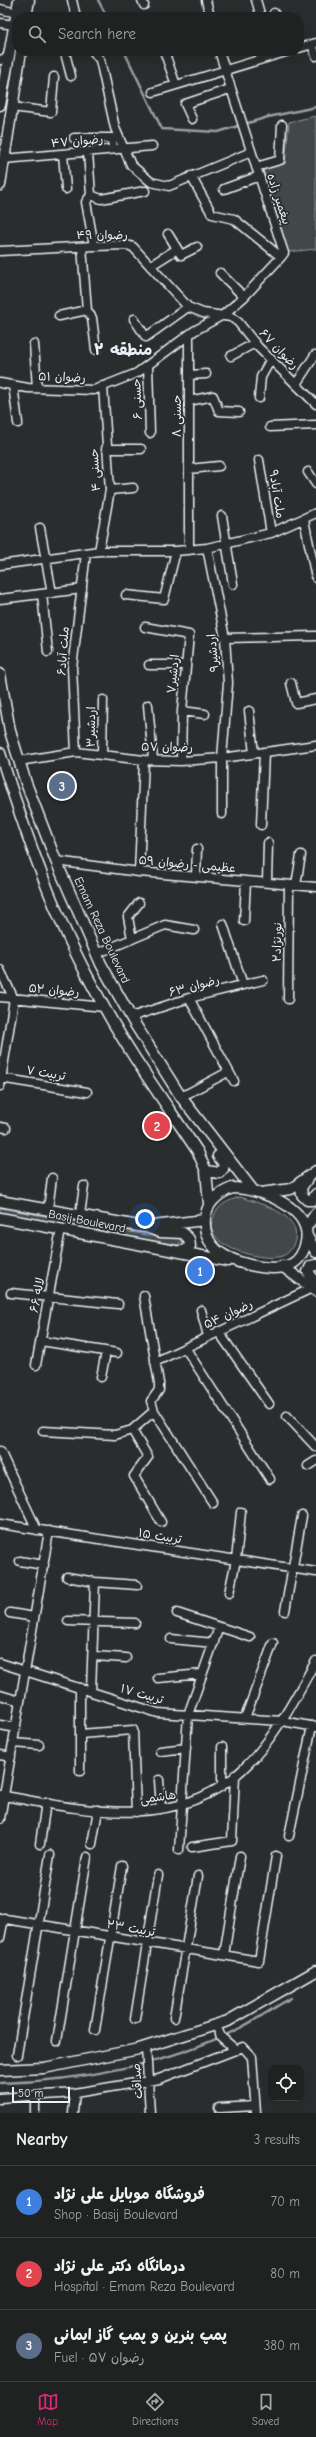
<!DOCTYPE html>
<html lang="en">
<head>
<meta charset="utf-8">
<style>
  body { margin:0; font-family:"Comic Neue","Playpen Sans Arabic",sans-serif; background:#2d2f2f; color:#f1f3f6 }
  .controls { position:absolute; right:12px; bottom:12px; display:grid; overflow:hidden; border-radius:8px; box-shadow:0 4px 16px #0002 }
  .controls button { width:36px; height:36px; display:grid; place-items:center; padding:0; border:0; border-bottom:1px solid #3d3f40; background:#202222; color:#f1f3f6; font:20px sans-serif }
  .scale { position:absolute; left:12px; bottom:10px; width:58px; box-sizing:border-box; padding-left:4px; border:2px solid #e8f1f8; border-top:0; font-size:11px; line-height:14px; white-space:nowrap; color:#e8f1f8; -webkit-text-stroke:3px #2a2d2e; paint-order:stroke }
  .you { position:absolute; left:145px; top:1219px; width:14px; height:14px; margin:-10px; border:3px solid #fff; border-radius:50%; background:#1a73e8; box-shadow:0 0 0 6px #1a73e833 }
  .badge { display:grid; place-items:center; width:26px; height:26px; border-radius:50%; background:#db2777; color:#fff; font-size:13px; font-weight:700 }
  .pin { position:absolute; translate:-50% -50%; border:2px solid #fff; box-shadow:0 1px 4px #0006 }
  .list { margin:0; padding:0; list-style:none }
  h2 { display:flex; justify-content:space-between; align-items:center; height:52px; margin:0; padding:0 16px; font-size:17px }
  h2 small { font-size:13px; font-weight:400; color:#a2a4a5 }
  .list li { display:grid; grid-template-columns:26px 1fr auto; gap:12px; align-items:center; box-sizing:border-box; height:72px; padding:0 16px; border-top:1px solid #3d3f40 }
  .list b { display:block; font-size:15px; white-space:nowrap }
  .list p { margin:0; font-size:13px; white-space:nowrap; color:#a2a4a5 }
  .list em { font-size:13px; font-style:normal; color:#a2a4a5 }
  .icon { flex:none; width:22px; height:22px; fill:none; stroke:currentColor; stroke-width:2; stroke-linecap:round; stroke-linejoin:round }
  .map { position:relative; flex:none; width:316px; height:2113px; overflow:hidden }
  .search { position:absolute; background:#202222; box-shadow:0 4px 16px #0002; left:12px; right:12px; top:12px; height:44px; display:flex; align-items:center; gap:10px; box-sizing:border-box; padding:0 14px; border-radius:16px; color:#a2a4a5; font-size:15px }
  .sheet { height:268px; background:#202222 }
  nav { display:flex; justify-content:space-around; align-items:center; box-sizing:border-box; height:56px; border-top:1px solid #3d3f40; background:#202222; font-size:11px; color:#a2a4a5 }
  nav a { display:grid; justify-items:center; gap:2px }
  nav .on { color:#db2777 }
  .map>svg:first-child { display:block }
  .green { fill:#424648; stroke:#959ca0 }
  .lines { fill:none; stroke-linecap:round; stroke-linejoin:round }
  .stream { stroke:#989fa3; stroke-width:2.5 }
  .minor-casing { stroke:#e8f1f8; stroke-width:11 }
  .major-casing { stroke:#e8f1f8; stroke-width:13 }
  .minor { stroke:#2a2d2e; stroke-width:8 }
  .major { stroke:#2a2d2e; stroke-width:10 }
  .labels { text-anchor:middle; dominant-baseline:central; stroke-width:3.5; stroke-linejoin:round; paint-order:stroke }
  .street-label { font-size:12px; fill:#e8f1f8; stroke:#2a2d2e }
  .district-label { font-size:16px; font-weight:bold; fill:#e8f1f8; stroke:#2a2d2e }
</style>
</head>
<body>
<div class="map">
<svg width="316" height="2113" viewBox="0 0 316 2113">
  <rect width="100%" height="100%" fill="#2a2d2e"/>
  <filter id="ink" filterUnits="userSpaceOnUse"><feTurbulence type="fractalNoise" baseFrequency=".025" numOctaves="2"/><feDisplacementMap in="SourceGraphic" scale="8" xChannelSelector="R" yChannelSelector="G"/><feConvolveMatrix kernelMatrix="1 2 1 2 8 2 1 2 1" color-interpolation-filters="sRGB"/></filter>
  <g filter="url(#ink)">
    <path class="green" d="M316,116V249L288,252L263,169L285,164L289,122Z
      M240,1197C258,1203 301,1213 295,1240C293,1247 289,1254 282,1256C266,1261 232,1252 220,1241C215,1237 213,1232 211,1226C214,1208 223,1202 240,1197Z
      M0,1208L157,1237H180L183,1241L177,1245L0,1214Z"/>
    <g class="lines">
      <path class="stream" d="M98,0L107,17
        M124,51L162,129L218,132L268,117L316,107
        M0,2083C81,2081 169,2064 242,2027C259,2018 275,2007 291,1998"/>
      <g class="minor-casing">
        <path id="minor" d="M72,0L76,17
          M142,0L144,5
          M206,0L210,17
          M256,0L261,17
          M0,9L17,13
          M274,13L275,17
          M0,23L15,25
          M312,44L316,56
          M299,48L316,43
          M68,51L65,53L71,76
          M93,51L100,60L115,128L131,165L151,182L169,186L251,152
          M164,51L176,85
          M0,60L9,57
          M153,92L289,51
          M12,107L51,112L54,77
          M192,119L185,104L230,89
          M74,138H112L113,149
          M88,152L91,195L86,202L94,246
          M63,154L66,189
          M4,159L152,146
          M256,167L280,160L282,125
          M191,176L212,214L234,219L281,257
          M224,189L259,176
          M91,195L101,199L145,191
          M168,234L181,255L197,247
          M82,247L87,310L92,318L96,350
          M0,251L94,246L127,245L133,247L188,307L203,313L231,317L238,322L258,347L316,404
          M150,266L177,249
          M220,273L244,297
          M59,316L87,310
          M134,319L146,337L188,307
          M189,336V550
          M34,344L37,388
          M231,356L255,343
          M148,365L150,433
          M189,375L206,374
          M0,383L28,388L94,390L137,373L194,331L223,315L244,297L281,257L284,253L282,247L219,51
          M296,384L315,355
          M13,385L18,423
          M259,398L261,377L271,359
          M189,401L213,396L219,411L239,412
          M270,427L316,425
          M106,449H141
          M259,460L271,533
          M189,469L219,466
          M308,472L316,484
          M110,490L133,488
          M222,516L233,584
          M304,520L316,578
          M40,528L52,593
          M207,548L225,638L228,683L222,758V814
          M99,551L110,490L103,386
          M0,565L99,551H176L207,548L271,533L316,513
          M42,594L48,652
          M126,595L164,599L176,551
          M0,599L82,589
          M145,627L189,635L182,711L181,761
          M225,638L316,636
          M149,665H186
          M291,683L296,703L316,699
          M148,705L153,759
          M182,711L205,714
          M249,711L254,753
          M76,752L72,668L86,553
          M102,754L103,700
          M19,761L76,752L144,760L181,761L222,758L316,745
          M261,825L264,752
          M56,861L139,872L316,887
          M139,872L144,760
          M196,876L197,849
          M267,882L268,843
          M296,885L301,855
          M244,921L246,881
          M223,924L243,985
          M132,939L128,917L139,903
          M96,954L165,925L194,930
          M0,970L14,999L0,1086
          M0,997L104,1007
          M189,998L234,1081
          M288,999L289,885
          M131,1017L189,998L263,980
          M0,1078L87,1092
          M181,1097L228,1072
          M161,1122L173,1115
          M0,1127L6,1128
          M48,1209L52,1178
          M80,1215L84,1186
          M11,1293L118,1304
          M144,1296L159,1383V1390L151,1401L154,1411L213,1503
          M201,1310L208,1336
          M218,1331L269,1404
          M41,1341L117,1353
          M186,1349L270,1479
          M155,1362L312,1288
          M36,1365L61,1229
          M101,1377L106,1352
          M154,1411L132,1430L148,1457L134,1476L161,1522
          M287,1416L316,1447
          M43,1431L115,1435L132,1430
          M0,1451L37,1530
          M308,1466L316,1461
          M0,1524L316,1572
          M20,1561L44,1565
          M67,1577L95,1582L137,1585
          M229,1593L236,1560L241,1512
          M285,1611L302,1516
          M10,1613L34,1617
          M177,1613L250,1637
          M68,1621L135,1623
          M171,1639L214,1643
          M93,1656L126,1658
          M0,1663L158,1713L282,1721L316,1727
          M158,1678L202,1674
          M91,1691L95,1582
          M0,1695L20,1701
          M245,1718L273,1643
          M0,1725L16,1728
          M80,1734L133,1730L136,1812
          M13,1743L39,1745
          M160,1751L186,1748
          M0,1755L11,1757
          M80,1771V1688
          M159,1780L161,1809
          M222,1786V1747
          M0,1795C81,1810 177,1833 243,1769C274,1740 295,1698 316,1661
          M0,1819L49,1531
          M289,1836L312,1726
          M40,1844L46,1802
          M92,1844L98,1810
          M192,1847L232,1841L235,1775
          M179,1850L188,1715L219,1627
          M0,1918L259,1961L276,1856
          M0,1938L4,1918
          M224,1955L240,1856
          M174,2018L198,1876
          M135,2019L158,1875
          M216,2025L221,2037L236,2050
          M95,2030L122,1866
          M57,2041L87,1857
          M146,2047L150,2113
          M17,2055L50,1855
          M0,2098L75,2093L159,2079L243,2047L252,2057L256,2113
          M219,2108L255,2106
          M35,2113V2096
          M73,2113L75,2093"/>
      </g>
      <g class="major-casing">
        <path id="major" d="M26,17L29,0
          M0,105L19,0
          M0,185L21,51
          M0,674L10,731L26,783L56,861L101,964L133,1021L181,1097L252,1189
          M0,753C26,835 55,919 97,994C126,1049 164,1101 198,1152L206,1171L209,1204
          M206,1171L219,1173L223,1169L224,1164L218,1156
          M307,1179L301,1188L302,1195L307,1200H312L316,1194
          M232,1188C258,1188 313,1207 306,1242C304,1251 301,1259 292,1264C273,1274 226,1263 213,1246C206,1238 204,1229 205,1218C207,1203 217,1194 232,1188Z
          M261,1193L291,1189L316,1171
          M0,1201L144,1227L205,1220
          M0,1218L228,1261
          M146,1227L160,1232L183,1233L189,1239L190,1246L185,1251H180
          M306,1228L316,1213
          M307,1236L316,1252
          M316,1265L311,1266L308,1272L316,1282
          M282,1266L316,1291
          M0,2070L44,2068L139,2049L228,2021L316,1971"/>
      </g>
      <use href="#minor" class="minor"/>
      <use href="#major" class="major"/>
    </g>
  </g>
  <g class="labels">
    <g class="street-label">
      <text transform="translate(77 141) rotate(-5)">رضوان ۴۷</text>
      <text transform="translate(279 199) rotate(72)">پیغمبر زاده</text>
      <text x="102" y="235">رضوان ۴۹</text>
      <text transform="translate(279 349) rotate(46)">رضوان ۶۷</text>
      <text transform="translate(62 377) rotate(2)">رضوان ۵۱</text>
      <text transform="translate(137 399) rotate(-92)">حسنی ۶</text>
      <text transform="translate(177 416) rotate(-90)">حسنی ۸</text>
      <text transform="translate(95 470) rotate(-93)">حسنی ۴</text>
      <text transform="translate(277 494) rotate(81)">ملت آباد۹</text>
      <text transform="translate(63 651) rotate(-86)">ملت آباد۶</text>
      <text transform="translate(213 653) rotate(-95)">اردشیر۹</text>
      <text transform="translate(173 674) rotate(-84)">اردشیر۷</text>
      <text transform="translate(91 727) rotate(-89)">اردشیر۳</text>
      <text transform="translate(167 747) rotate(1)">رضوان ۵۷</text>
      <text transform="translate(187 864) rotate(5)">عظیمی - رضوان ۵۹</text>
      <text transform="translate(102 930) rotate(65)">Emam Reza Boulevard</text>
      <text transform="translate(277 942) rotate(-89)">نورنژاد۲</text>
      <text transform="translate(194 986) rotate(-15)">رضوان ۶۳</text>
      <text transform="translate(54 990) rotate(5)">رضوان ۵۲</text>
      <text transform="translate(46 1073) rotate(9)">تربیت ۷</text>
      <text transform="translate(87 1221) rotate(11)">Basij Boulevard</text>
      <text transform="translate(37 1295) rotate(-79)">لاله ۶۶</text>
      <text transform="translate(228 1314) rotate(-25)">رضوان ۵۴</text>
      <text transform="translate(160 1536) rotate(9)">تربیت ۱۵</text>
      <text transform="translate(142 1694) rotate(16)">تربیت ۱۷</text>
      <text transform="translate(158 1797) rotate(-8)">هاشمی</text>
      <text transform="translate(131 1928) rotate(10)">تربیت ۲۳</text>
      <text transform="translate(137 2081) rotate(-94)">صداقت</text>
    </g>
    <g class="district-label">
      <text x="123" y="350">منطقه ۲</text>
    </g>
  </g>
</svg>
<div class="controls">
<button><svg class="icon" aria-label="locate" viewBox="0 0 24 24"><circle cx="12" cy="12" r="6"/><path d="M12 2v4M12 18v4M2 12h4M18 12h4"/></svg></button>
</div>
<div class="scale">50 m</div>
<div class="you"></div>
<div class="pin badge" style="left:200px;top:1271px;background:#3f7fe0">1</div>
<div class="pin badge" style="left:157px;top:1126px;background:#e0444e">2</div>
<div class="pin badge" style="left:62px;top:786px;background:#5c6f8a">3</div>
<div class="search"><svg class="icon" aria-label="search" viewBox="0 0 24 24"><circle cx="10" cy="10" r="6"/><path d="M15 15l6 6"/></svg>Search here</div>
</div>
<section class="sheet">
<h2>Nearby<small>3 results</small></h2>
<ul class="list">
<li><span class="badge" style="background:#3f7fe0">1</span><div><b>فروشگاه موبایل علی نژاد</b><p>Shop · Basij Boulevard</p></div><em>70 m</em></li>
<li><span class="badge" style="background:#e0444e">2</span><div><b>درمانگاه دکتر علی نژاد</b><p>Hospital · Emam Reza Boulevard</p></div><em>80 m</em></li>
<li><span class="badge" style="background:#5c6f8a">3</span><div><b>پمپ بنرین و پمپ گاز ایمانی</b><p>Fuel · رضوان ۵۷</p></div><em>380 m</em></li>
</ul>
</section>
<nav>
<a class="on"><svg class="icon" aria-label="map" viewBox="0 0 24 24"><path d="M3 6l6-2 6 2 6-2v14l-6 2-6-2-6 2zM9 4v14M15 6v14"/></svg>Map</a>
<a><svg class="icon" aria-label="directions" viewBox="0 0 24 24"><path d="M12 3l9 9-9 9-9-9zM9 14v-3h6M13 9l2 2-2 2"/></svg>Directions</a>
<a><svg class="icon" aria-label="saved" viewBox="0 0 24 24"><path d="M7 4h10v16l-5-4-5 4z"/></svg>Saved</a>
</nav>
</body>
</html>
